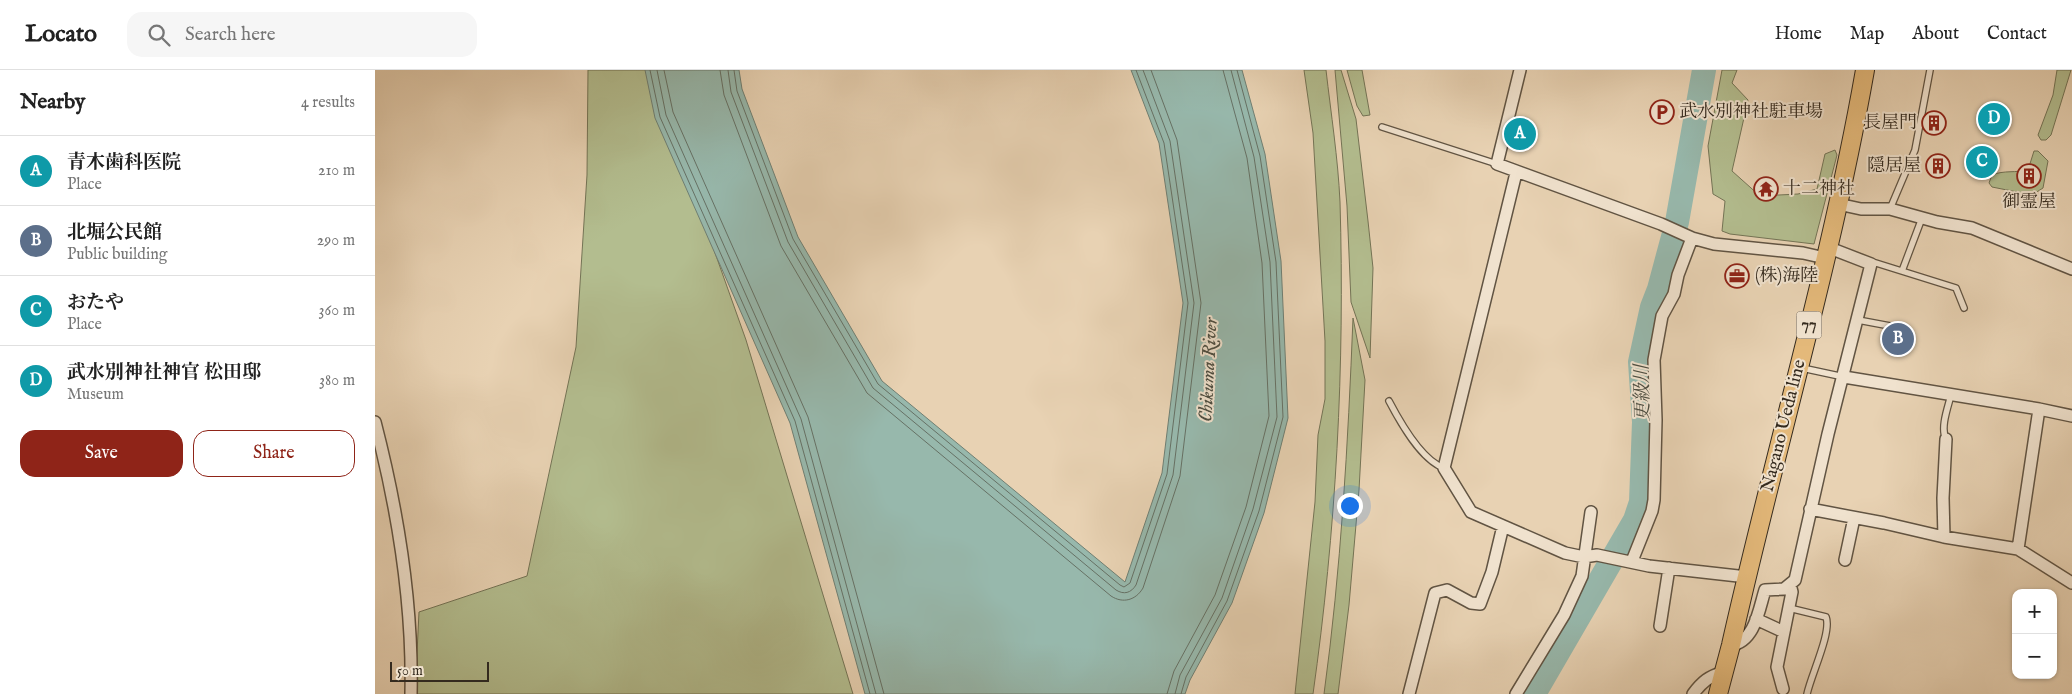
<!DOCTYPE html>
<html lang="en">
<head>
<meta charset="utf-8">
<style>
  body { margin:0; font-family:"IM FELL English","Noto Serif JP",serif; background:#f6f6f6; color:#222 }
  .controls { position:absolute; right:15px; bottom:15px; display:grid; overflow:hidden; border-radius:10px; box-shadow:0 1px 4px #0004 }
  .controls button { width:45px; height:45px; display:grid; place-items:center; padding:0; border:0; border-bottom:1px solid #e0e0e0; background:#fff; color:#222; font:25px sans-serif }
  .scale { position:absolute; left:15px; bottom:12px; width:99px; box-sizing:border-box; padding-left:5px; border:2px solid #342a1e; border-top:0; font-size:14px; line-height:18px; white-space:nowrap; color:#342a1e; -webkit-text-stroke:4px #f0e2ce; paint-order:stroke }
  .you { position:absolute; left:974px; top:435px; width:18px; height:18px; margin:-12px; border:4px solid #fff; border-radius:50%; background:#1a73e8; box-shadow:0 0 0 8px #1a73e833 }
  .badge { display:grid; place-items:center; width:32px; height:32px; border-radius:50%; background:#8f2418; color:#fff; font-size:16px; font-weight:700 }
  .pin { position:absolute; translate:-50% -50%; border:2px solid #fff; box-shadow:0 1px 5px #0006 }
  .list { margin:0; padding:0; list-style:none }
  h2 { display:flex; justify-content:space-between; align-items:center; height:65px; margin:0; padding:0 20px; font-size:21px }
  h2 small { font-size:16px; font-weight:400; color:#767676 }
  .list li { display:grid; grid-template-columns:32px 1fr auto; gap:15px; align-items:center; box-sizing:border-box; height:70px; padding:0 20px; border-top:1px solid #e0e0e0 }
  .list b { display:block; font-size:19px; white-space:nowrap }
  .list p { margin:0; font-size:16px; white-space:nowrap; color:#767676 }
  .list em { font-size:16px; font-style:normal; color:#767676 }
  .actions { display:flex; gap:10px; padding:15px 20px }
  .actions a { flex:1; padding:11px 0; border:1px solid #8f2418; border-radius:15px; text-align:center; font-size:18px; color:#8f2418 }
  .actions .main { background:#8f2418; color:#fff }
  .icon { flex:none; width:28px; height:28px; fill:none; stroke:currentColor; stroke-width:2; stroke-linecap:round; stroke-linejoin:round }
  .map { position:relative; flex:none; width:1697px; height:624px; overflow:hidden }
  header { display:flex; align-items:center; gap:30px; box-sizing:border-box; height:70px; padding:0 25px; background:#fff; border-bottom:1px solid #e0e0e0 }
  header strong { font-size:24px }
  nav { display:flex; gap:28px; margin-inline-start:auto; font-size:18px }
  .search { width:350px; height:45px; background:#f6f6f6; display:flex; align-items:center; gap:12px; box-sizing:border-box; padding:0 18px; border-radius:15px; color:#767676; font-size:19px }
  main { display:flex }
  aside { flex:1; background:#fff }
  .map>svg:first-child { display:block }
  .green { fill:#b3bd8f; stroke:#747456 }
  .water { fill:#97b8ac; stroke:#6f7f73 }
  .lines { fill:none; stroke-linecap:round; stroke-linejoin:round }
  .shore { stroke:#667165; stroke-width:1 }
  .river { stroke:#97b8ac; stroke-width:24 }
  .service-casing { stroke:#615443; stroke-width:8 }
  .minor-casing { stroke:#615443; stroke-width:14 }
  .primary-casing { stroke:#342a1e; stroke-width:20 }
  .service { stroke:#f0e2ce; stroke-width:5.5 }
  .minor { stroke:#f0e2ce; stroke-width:11 }
  .primary { stroke:#e4b97a; stroke-width:18 }
  .labels { text-anchor:middle; dominant-baseline:central; stroke-width:4; stroke-linejoin:round; paint-order:stroke }
  .shield { fill:#f0e2ce; stroke:#6c6153; stroke-width:1 }
  .shield-label { font-size:16px; font-weight:bold; fill:#342a1e }
  .poi-label { font-size:18px; fill:#342a1e; stroke:#f0e2ce; text-anchor:start }
  .street-label { font-size:18px; fill:#342a1e; stroke:#f0e2ce }
  .water-label { font-size:19px; font-style:italic; fill:#4d4e42; stroke:#f0e2ce }
</style>
</head>
<body>
<header>
<strong>Locato</strong>
<div class="search"><svg class="icon" aria-label="search" viewBox="0 0 24 24"><circle cx="10" cy="10" r="6"/><path d="M15 15l6 6"/></svg>Search here</div>
<nav><a>Home</a><a>Map</a><a>About</a><a>Contact</a></nav>
</header>
<main>
<aside>
<h2>Nearby<small>4 results</small></h2>
<ul class="list">
<li><span class="badge" style="background:#0f9aa8">A</span><div><b>青木歯科医院</b><p>Place</p></div><em>210 m</em></li>
<li><span class="badge" style="background:#5c6f8a">B</span><div><b>北堀公民館</b><p>Public building</p></div><em>290 m</em></li>
<li><span class="badge" style="background:#0f9aa8">C</span><div><b>おたや</b><p>Place</p></div><em>360 m</em></li>
<li><span class="badge" style="background:#0f9aa8">D</span><div><b>武水別神社神官 松田邸</b><p>Museum</p></div><em>380 m</em></li>
</ul>
<div class="actions"><a class="main">Save</a><a>Share</a></div>
</aside>
<div class="map">
<svg width="1697" height="624" viewBox="0 0 1697 624">
  <rect width="100%" height="100%" fill="#e8d2b3"/>
  <filter id="stains"><feTurbulence type="fractalNoise" baseFrequency=".004" numOctaves="4"/><feColorMatrix values="0 0 0 0 .2 0 0 0 0 .09 0 0 0 0 .02 0 0 0 .5 -.17"/></filter>
  <radialGradient id="worn" r=".72"><stop offset=".6" stop-color="#630" stop-opacity="0"/><stop offset="1" stop-color="#630" stop-opacity=".3"/></radialGradient>
  <path class="green" d="M213,0H275L371,270L478,624H40L44,542L152,506L201,277L212,105Z
    M929,0H951C956,44 963,88 965,132C970,296 961,461 938,624H920L940,432L943,365L950,329V271L938,63Z
    M960,0H966L981,49L993,151L998,198L995,288L976,232L972,136Z
    M972,0H987L995,45L988,46L982,36Z
    M1347,0H1362L1357,13L1373,30L1357,101L1385,126L1423,124L1442,119L1450,84L1460,80L1462,85L1439,174L1355,164L1347,161L1350,131L1338,124L1333,76Z
    M1682,0H1696L1676,65L1671,70H1666L1663,65L1678,25Z
    M1659,81H1663L1673,91L1668,118L1657,125L1617,117L1614,113L1617,105C1629,100 1641,103 1653,100Z
    M978,248L990,310L984,420L974,535L963,624H949C966,499 973,374 978,248Z"/>
  <path class="water" d="M270,0H364L367,19L423,167L507,311L750,512L787,403L808,233L784,73L756,0H867L890,84L906,191L913,348L889,443L857,533L815,610L810,624H490L415,353L280,48Z"/>
  <g class="lines">
    <path class="shore" d="M275,0L285,47L420,351L495,624
      M282,0L291,45L426,349L501,624
      M289,0L298,42L433,347L509,624
      M345,0L349,25L406,176L492,323L736,526C748,534 761,530 768,518L805,406L826,233L802,70L776,0
      M353,0L356,22L413,172L498,318L741,520C749,525 756,523 761,515L798,405L819,233L795,71L768,0
      M359,0L362,21L418,169L503,314L745,515L749,517L755,513L792,404L813,233L789,73L761,0
      M792,624L799,601L840,525L871,437L894,346L887,193L872,88L848,0
      M800,624L805,605L847,528L878,439L902,347L895,192L879,87L856,0
      M806,624L811,607L852,531L884,441L908,347L901,192L885,86L862,0"/>
    <path class="river" d="M1159,624L1260,450L1266,432L1269,352L1265,292L1277,237L1284,219L1302,152L1329,0"/>
    <g class="service-casing">
      <path id="service" d="M1007,57L1122,94
        M1515,139L1540,80L1555,0
        M1496,194L1501,193L1581,218L1589,238
        M1527,201L1547,148
        M1483,250L1515,256
        M1427,298L1469,307
        M1014,331C1025,352 1046,390 1069,398
        M1571,369C1565,358 1573,337 1576,325
        M1414,538L1451,547C1457,562 1436,605 1432,624"/>
    </g>
    <g class="minor-casing">
      <path id="minor" d="M1145,0L1122,94L1286,154L1317,168L1339,174L1428,183L1450,188
        M1141,103L1069,398L1096,442L1190,483L1209,487L1222,485L1274,496L1372,507
        M1463,134L1486,139H1515L1562,152L1597,158L1697,199
        M1469,307L1664,339L1697,346
        M0,352C23,441 38,532 36,624
        M1435,439L1509,453L1569,467L1643,479L1697,513
        M1569,467L1568,428L1571,369
        M1643,479L1664,339
        M1470,490L1479,448
        M1257,491L1277,441L1279,430L1281,350L1279,290L1287,246L1299,224L1303,205L1317,168
        M1381,549L1409,562
        M1285,556L1294,498
        M1356,575C1380,572 1384,539 1390,520L1409,519L1420,510L1453,364L1496,194L1452,177
        M1408,619L1402,597L1417,522L1415,514
        M1034,624L1060,523L1072,520L1096,533L1105,534L1117,502L1128,456
        M1141,624L1189,545L1207,506L1216,442
        M1318,624C1327,612 1334,606 1349,602"/>
    </g>
    <g class="primary-casing">
      <path id="primary" d="M1343,624L1356,575C1399,383 1456,194 1490,0"/>
    </g>
    <use href="#service" class="service"/>
    <use href="#minor" class="minor"/>
    <use href="#primary" class="primary"/>
  </g>
  <defs>
    <g id="parking-ring" transform="scale(1.25)"><circle r="9.5" fill="#f0e2ce" stroke="#8f2418" stroke-width="1.5"/><path d="M-3.5-5.5H1a3.5 3.5 0 0 1 0 7H-1V5.5H-3.5ZM-1-3.4V-.6H.8a1.4 1.4 0 0 0 0-2.8Z" fill="#8f2418"/></g>
    <g id="building-ring" transform="scale(1.25)"><circle r="9.5" fill="#f0e2ce" stroke="#8f2418" stroke-width="1.5"/><path d="M-4-6H4V6H1V3H-1V6H-4ZM-2.5-4.3h1.7v1.8h-1.7ZM.8-4.3h1.7v1.8H.8ZM-2.5-1h1.7V.8h-1.7ZM.8-1h1.7V.8H.8Z" fill="#8f2418"/></g>
    <g id="temple-ring" transform="scale(1.25)"><circle r="9.5" fill="#f0e2ce" stroke="#8f2418" stroke-width="1.5"/><path d="M0-6L5-2H3V0L6.5 2.5H4V6H1.5V3h-3V6H-4V2.5H-6.5L-3 0V-2H-5Z" fill="#8f2418"/></g>
    <g id="office-ring" transform="scale(1.25)"><circle r="9.5" fill="#f0e2ce" stroke="#8f2418" stroke-width="1.5"/><path d="M-6-3h4V-5.5h4V-3h4V5H-6ZM-1-4.5V-3h2v-1.5ZM-6 0V1H6V0Z" fill="#8f2418"/></g>
  </defs>
  <g fill-rule="evenodd">
    <use href="#parking-ring" x="1287" y="42"/>
    <use href="#building-ring" x="1559" y="53"/>
    <use href="#building-ring" x="1563" y="96"/>
    <use href="#building-ring" x="1654" y="106"/>
    <use href="#temple-ring" x="1391" y="119"/>
    <use href="#office-ring" x="1362" y="206"/>
  </g>
  <g class="labels">
    <rect class="shield" x="1421.5" y="241.5" width="25" height="27" rx="4"/>
    <g class="shield-label">
      <text x="1434" y="255">77</text>
    </g>
    <g class="poi-label">
      <text x="1304" y="42">武水別神社駐車場</text>
      <text x="1542" y="53" text-anchor="end">長屋門</text>
      <text x="1546" y="96" text-anchor="end">隠居屋</text>
      <text x="1408" y="119">十二神社</text>
      <text x="1654" y="132" text-anchor="middle">御霊屋</text>
      <text x="1380" y="206">(株)海陸</text>
    </g>
    <g class="street-label">
      <text transform="translate(1409 356) rotate(-76)">Nagano Ueda line</text>
    </g>
    <g class="water-label">
      <text transform="translate(834 300) rotate(-87)">Chikuma River</text>
      <text transform="translate(1268 323) rotate(-91)">更級川</text>
    </g>
  </g>
  <rect width="100%" height="100%" filter="url(#stains)"/>
  <rect width="100%" height="100%" fill="url(#worn)"/>
</svg>
<div class="controls">
<button>+</button>
<button>−</button>
</div>
<div class="scale">50 m</div>
<div class="you"></div>
<div class="pin badge" style="left:1145px;top:64px;background:#0f9aa8">A</div>
<div class="pin badge" style="left:1523px;top:269px;background:#5c6f8a">B</div>
<div class="pin badge" style="left:1607px;top:92px;background:#0f9aa8">C</div>
<div class="pin badge" style="left:1619px;top:49px;background:#0f9aa8">D</div>
</div>
</main>
</body>
</html>
